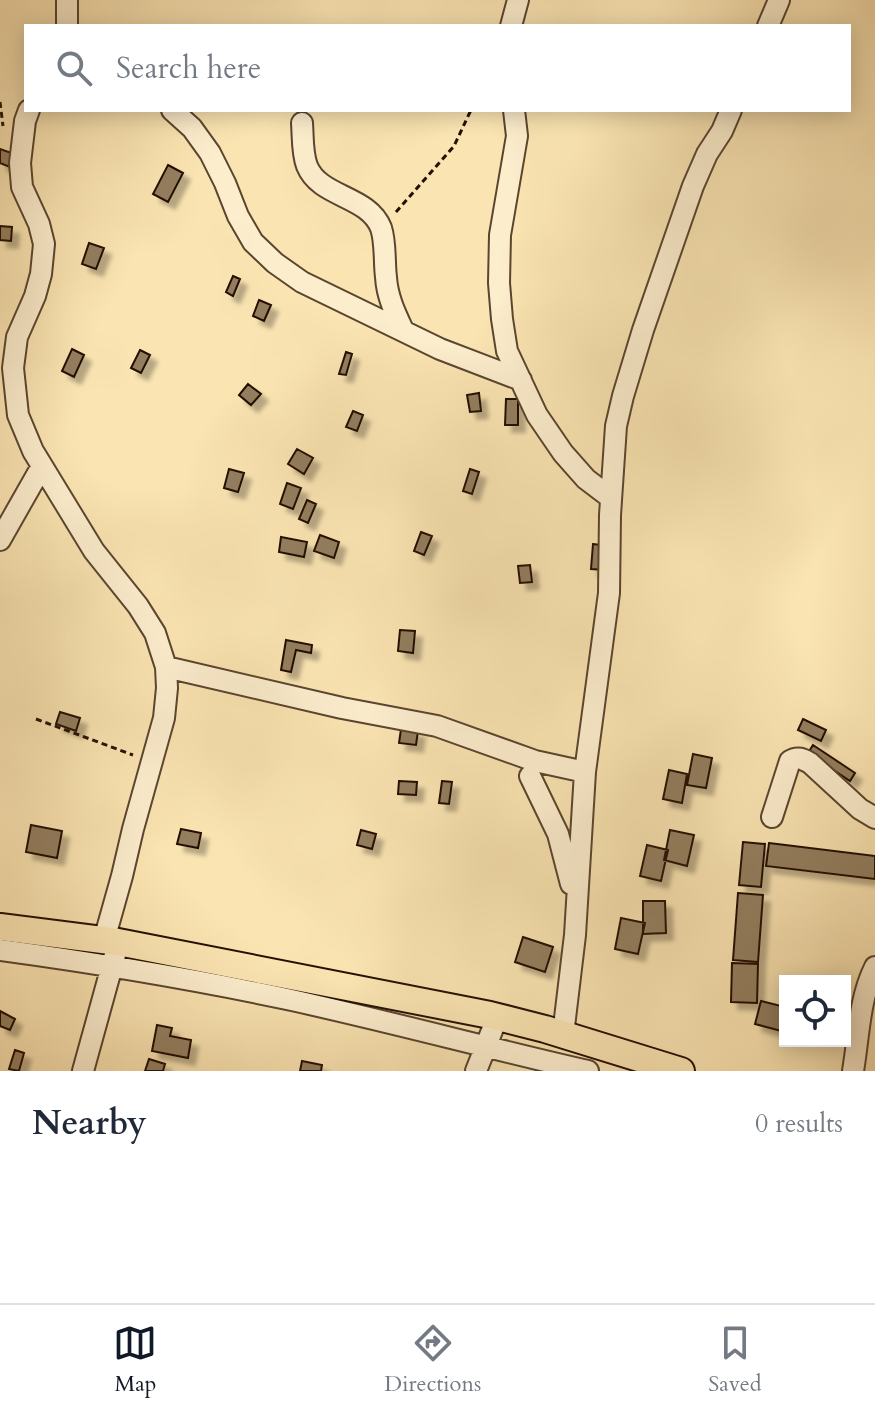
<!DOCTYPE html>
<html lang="en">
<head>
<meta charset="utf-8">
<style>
  body { margin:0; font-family:Cardo,serif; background:#f6f6f7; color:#1f2937 }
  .controls { position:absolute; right:24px; bottom:24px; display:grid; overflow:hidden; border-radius:0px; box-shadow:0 4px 20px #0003 }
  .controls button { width:72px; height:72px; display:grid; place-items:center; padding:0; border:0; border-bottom:2px solid #e0e1e3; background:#fff; color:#1f2937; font:40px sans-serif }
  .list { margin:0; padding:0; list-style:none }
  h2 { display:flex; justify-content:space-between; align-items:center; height:104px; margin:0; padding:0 32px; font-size:34px }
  h2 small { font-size:26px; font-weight:400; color:#747a83 }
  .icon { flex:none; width:44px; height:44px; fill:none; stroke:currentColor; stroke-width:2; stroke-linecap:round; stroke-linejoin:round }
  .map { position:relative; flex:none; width:875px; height:1071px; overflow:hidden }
  .search { position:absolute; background:#fff; box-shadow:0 4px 20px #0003; left:24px; right:24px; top:24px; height:88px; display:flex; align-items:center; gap:20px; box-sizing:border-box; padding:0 28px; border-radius:0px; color:#747a83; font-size:30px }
  .sheet { height:232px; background:#fff }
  nav { display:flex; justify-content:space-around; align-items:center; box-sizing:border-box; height:112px; border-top:2px solid #e0e1e3; background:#fff; font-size:22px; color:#747a83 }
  nav a { display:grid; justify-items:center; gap:4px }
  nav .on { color:#111827 }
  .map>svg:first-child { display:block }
  .building { fill:#937e5e; stroke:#241003; stroke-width:2; filter:url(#shadow) }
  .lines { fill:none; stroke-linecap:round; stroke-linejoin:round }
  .minor-casing { stroke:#5a452f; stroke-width:24 }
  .major-casing { stroke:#241003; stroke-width:30 }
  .path { stroke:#241003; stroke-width:3; stroke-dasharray:6 4; stroke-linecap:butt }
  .minor { stroke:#fcedcd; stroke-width:20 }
  .major { stroke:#fae4b2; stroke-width:26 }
</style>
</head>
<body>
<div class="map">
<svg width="875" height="1071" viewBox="0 0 875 1071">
  <defs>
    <filter id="shadow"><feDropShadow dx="7" dy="7" stdDeviation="2" flood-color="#0004"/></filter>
  </defs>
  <rect width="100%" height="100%" fill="#fae4b2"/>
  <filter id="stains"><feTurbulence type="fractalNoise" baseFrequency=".0025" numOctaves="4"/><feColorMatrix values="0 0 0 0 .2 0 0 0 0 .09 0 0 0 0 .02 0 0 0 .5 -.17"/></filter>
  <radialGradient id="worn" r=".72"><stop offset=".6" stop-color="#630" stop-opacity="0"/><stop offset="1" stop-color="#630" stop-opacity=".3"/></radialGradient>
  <path class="building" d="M0,149L20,156L15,169L0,163Z
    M168,165L183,173L168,202L153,194Z
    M0,226L12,227L11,241L0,240Z
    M89,243L104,248L96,269L82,264Z
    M233,276L240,279L233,296L226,292Z
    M259,300L271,305L264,321L253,316Z
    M72,349L84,355L74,377L62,371Z
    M140,350L150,355L141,373L131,368Z
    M346,352L352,354L346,375L339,374Z
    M248,384L261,394L251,405L239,395Z
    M479,393L481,411L470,412L467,395Z
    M506,399H518V425H505Z
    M353,411L363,415L357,431L346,427Z
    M297,449L313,458L304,474L288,464Z
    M229,469L244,473L238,492L224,488Z
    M470,469L479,472L472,494L463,491Z
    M287,483L301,488L293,509L280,504Z
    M307,500L316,504L308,523L299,519Z
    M421,532L432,536L424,555L414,551Z
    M320,535L339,542L334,558L314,551Z
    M281,537L307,542L304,557L279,552Z
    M593,544L609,546L606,570L591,569Z
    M530,565L532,582L520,583L518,566Z
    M400,630L415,631L413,653L398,651Z
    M286,640L312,645L311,653L296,650L291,672L281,670Z
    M60,712L80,718L76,731L56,724Z
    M803,719L826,730L821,741L798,730Z
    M401,729L418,731L416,745L399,743Z
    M813,745L855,773L850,781L808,753Z
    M693,754L712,758L706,788L687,785Z
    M669,770L687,774L682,803L663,799Z
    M399,781L417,782L416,795L398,794Z
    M442,781L452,782L449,804L439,803Z
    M31,825L62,831L57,858L26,852Z
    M181,829L201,833L198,848L177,844Z
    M361,830L376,834L372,849L357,845Z
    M670,830L694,835L687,866L664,860Z
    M743,842L765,844L761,887L739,885Z
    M769,843L875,856V879L766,866Z
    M647,845L668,850L661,881L640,876Z
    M738,893L763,895L758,962L733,960Z
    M643,901H665L666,933L643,934Z
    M621,918L645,923L638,954L615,949Z
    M523,937L553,947L545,972L515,962Z
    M732,963L758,964L757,1003L731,1002Z
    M761,1001L785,1007V1032L755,1024Z
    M0,1011L15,1019L10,1030L0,1026Z
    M157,1025L172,1028L170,1036L191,1040L188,1058L152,1051Z
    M15,1050L24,1053L19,1071L9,1069Z
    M149,1059L165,1064L163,1071H145Z
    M302,1061L322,1065L321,1071H300Z"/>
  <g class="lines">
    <g class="minor-casing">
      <path id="minor" d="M67,26V0
        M511,26L518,0
        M768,26L779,0
        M29,110L25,121L20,163L22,187L39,224L44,244L41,274L35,296L17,337L13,368L18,415L33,451L94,551L138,606L155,633L166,667L167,688L164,718L133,829L122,876L104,940
        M172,110L192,128L210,153L225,183L238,216L253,242L275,263L302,282L440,349L521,380
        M514,110L517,136L500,235L499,283L502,319L507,351L537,415L563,453L586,479L611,498
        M302,123C303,136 302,153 307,166C320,198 368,195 381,228C386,243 384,262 386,277C387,296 395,313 403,330
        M0,540L42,466
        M166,667L342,708L437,726L535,761L585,772
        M530,776L558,834L571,884
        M772,817L790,761C798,756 803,759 810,763L860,809L875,818
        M0,950C96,963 192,979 287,999C388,1021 487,1048 588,1071
        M563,1035L575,935L585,772L609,593L610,515L616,426L623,396L643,330L693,186L707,154L722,131L731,110
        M83,1071L115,955
        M476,1071L497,1018
        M853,1071C859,1036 859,999 875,967"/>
    </g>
    <g class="major-casing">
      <path id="major" d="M0,927L118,942L490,1015L545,1029L681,1071"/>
    </g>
    <path class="path" d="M0,102L3,126
      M396,212L454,146L471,110
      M36,719L133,755"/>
    <use href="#minor" class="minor"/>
    <use href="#major" class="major"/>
  </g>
  <rect width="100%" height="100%" filter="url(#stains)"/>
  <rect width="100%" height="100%" fill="url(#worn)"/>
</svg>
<div class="controls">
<button><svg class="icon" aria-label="locate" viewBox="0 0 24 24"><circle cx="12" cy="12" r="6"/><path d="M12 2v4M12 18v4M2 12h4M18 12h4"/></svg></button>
</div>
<div class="search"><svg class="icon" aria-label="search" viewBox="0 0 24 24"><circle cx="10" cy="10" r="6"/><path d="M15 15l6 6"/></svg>Search here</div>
</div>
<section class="sheet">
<h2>Nearby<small>0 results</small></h2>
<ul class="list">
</ul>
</section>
<nav>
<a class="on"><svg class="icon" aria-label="map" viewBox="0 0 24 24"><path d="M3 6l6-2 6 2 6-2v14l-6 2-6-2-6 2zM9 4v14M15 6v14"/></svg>Map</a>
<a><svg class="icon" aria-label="directions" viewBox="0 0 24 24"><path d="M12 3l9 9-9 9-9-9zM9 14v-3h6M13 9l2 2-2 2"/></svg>Directions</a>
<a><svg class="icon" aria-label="saved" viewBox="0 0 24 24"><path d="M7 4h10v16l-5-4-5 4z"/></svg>Saved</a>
</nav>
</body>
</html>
